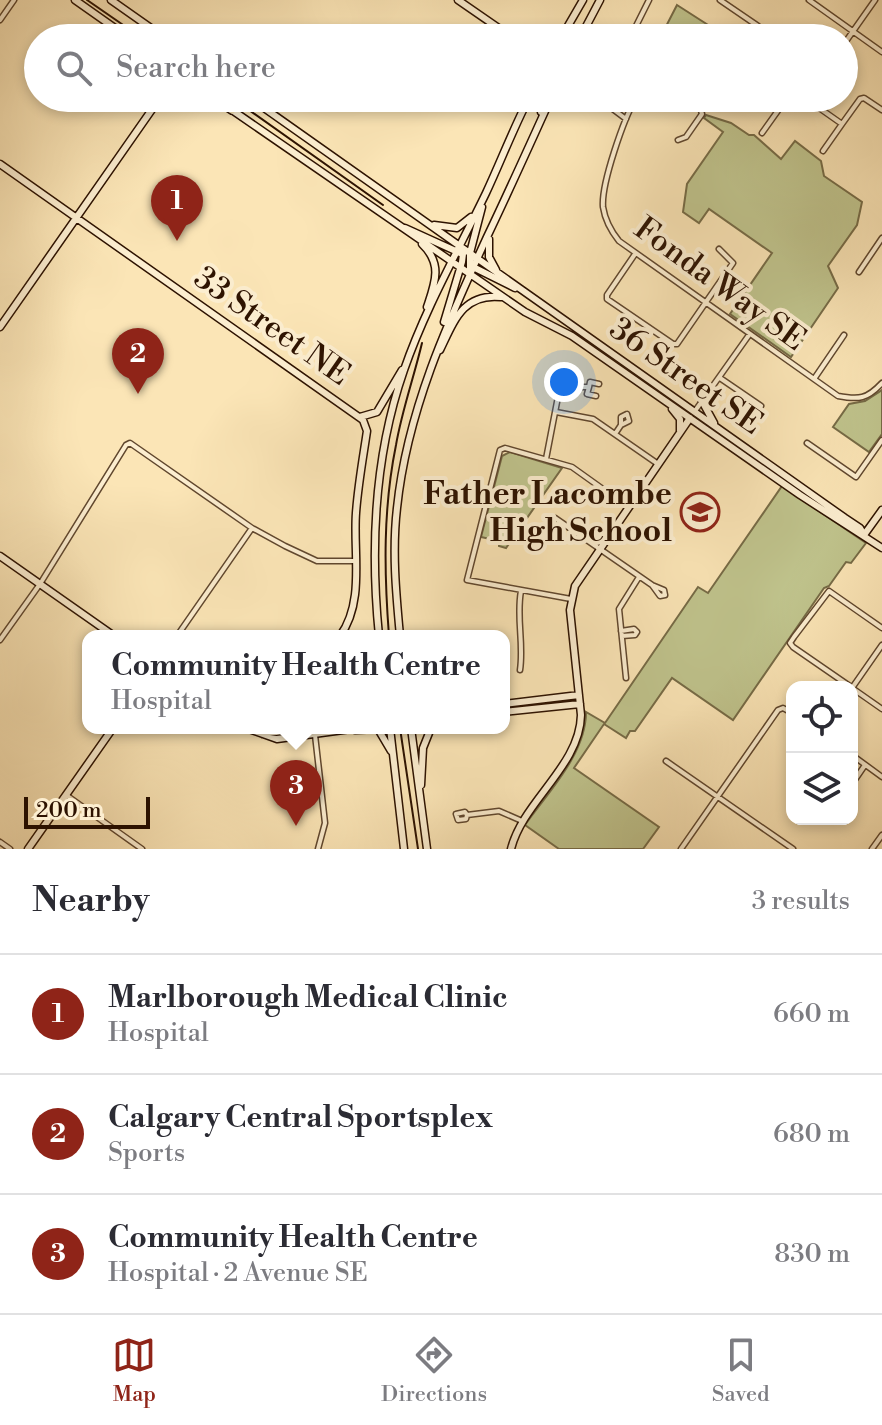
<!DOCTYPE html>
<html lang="en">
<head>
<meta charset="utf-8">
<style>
  body { margin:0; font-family:"Libre Bodoni",serif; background:#f2f2f3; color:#2b2b33 }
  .controls { position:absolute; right:24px; bottom:24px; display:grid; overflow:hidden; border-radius:16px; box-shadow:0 4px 12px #0003 }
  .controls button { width:72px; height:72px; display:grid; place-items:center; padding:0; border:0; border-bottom:2px solid #e1e1e2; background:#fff; color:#2b2b33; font:40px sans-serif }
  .scale { position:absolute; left:24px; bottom:20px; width:126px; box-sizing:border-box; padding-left:8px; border:4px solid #2d1200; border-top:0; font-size:22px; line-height:28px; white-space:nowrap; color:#2d1200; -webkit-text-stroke:6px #fceed0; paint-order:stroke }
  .you { position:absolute; left:564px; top:382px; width:28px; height:28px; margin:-20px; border:6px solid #fff; border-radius:50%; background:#1a73e8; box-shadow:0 0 0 12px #1a73e833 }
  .badge { display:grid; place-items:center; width:52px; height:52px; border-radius:50%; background:#8f2418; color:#fff; font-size:26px; font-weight:700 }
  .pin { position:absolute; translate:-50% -66px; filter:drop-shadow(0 2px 4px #0008) }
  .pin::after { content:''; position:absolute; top:42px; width:28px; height:24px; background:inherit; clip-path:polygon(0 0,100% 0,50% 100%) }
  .popup { position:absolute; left:82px; top:630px; width:428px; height:104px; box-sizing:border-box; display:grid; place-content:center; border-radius:16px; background:#fff; filter:drop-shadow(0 2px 6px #0005); font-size:26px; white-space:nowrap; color:#7c7c81 }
  .popup b { font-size:30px; color:#2b2b33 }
  .popup::after { content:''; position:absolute; left:50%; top:100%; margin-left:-16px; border:16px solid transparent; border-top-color:#fff }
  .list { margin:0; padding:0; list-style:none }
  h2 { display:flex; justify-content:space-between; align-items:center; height:104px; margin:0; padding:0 32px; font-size:34px }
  h2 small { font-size:26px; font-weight:400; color:#7c7c81 }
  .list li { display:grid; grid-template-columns:52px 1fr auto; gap:24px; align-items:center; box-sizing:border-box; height:120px; padding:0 32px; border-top:2px solid #e1e1e2 }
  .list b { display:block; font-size:30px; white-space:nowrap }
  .list p { margin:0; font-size:26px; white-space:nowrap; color:#7c7c81 }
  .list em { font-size:26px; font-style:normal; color:#7c7c81 }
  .icon { flex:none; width:44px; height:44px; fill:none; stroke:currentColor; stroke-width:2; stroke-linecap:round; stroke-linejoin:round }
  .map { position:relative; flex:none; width:882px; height:849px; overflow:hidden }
  .search { position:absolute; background:#fff; box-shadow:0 4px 12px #0003; left:24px; right:24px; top:24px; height:88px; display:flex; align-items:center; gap:20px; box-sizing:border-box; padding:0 28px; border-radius:44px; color:#7c7c81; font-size:30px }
  .sheet { height:464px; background:#fff }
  nav { display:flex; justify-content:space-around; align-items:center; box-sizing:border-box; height:112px; border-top:2px solid #e1e1e2; background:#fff; font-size:22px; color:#7c7c81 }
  nav a { display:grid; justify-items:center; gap:4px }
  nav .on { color:#8f2418 }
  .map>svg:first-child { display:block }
  .green { fill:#c0c48d; stroke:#766b46; stroke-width:2 }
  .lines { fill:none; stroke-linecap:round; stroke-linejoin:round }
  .street-casing { stroke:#60472e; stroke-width:7 }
  .secondary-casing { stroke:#2d1200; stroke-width:9 }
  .primary-casing { stroke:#2d1200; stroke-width:10 }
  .street { stroke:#fceed0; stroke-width:4 }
  .secondary { stroke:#fceed0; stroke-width:6 }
  .primary { stroke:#fbe5b6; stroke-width:7 }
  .tram { stroke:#2d1200; stroke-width:2 }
  .labels { text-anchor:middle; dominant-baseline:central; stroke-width:8; stroke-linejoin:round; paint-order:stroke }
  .street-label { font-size:32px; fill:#2d1200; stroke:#fceed0 }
  .poi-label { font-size:32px; font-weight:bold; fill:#2d1200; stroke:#fceed0; text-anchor:end }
</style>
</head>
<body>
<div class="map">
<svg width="882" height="849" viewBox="0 0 882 849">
  <rect width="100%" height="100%" fill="#fbe5b6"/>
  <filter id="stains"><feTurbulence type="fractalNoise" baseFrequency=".0025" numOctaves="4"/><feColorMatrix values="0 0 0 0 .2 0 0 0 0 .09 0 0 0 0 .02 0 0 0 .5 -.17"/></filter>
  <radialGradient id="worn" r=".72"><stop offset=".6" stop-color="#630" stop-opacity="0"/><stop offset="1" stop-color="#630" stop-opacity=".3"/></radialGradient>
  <path class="green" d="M677,5L719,32L715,38H660Z
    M706,115L731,123L749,135H754L781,159L795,141L821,161L824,176L862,202L857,225L828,266L838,288L791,357L730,314L772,253L709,209L699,223L683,212L687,184L723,132L704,118Z
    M882,390V434L869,452L833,427L849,404L865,401Z
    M510,452L562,468L506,548L499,546V541L481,537L502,456Z
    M782,486L866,543L851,563L846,562L829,586L824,588L733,720L672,678L635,731H630L626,738L604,724L574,768L659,827L643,849H559L525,825C548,792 586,754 586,712L605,723L698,587L708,593Z"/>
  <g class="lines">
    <g class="street-casing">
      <path id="street" d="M720,0L758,26L759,29L753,38
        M809,0L882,52
        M0,20L14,0
        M630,38L649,0
        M844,44L875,0
        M598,98L626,119
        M636,98C624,118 601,184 603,207C605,220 611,231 619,241L838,396C859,400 867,399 882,383
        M805,98L842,124L860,99L864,98L882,110
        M762,133L787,98
        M678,140L686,137L702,114L700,107L687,98
        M823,151L842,124
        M635,254L607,295V299L673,344H677L733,263L719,249
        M859,272L882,238
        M720,378L761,406
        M814,379L844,335
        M589,387L587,394L596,396
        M589,387L590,382L599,384
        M695,411L749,335
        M556,412L593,419L658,464
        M615,434L621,425L629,421L627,414L621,417V425
        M807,443L856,477L882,440
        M546,459L562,376L579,387H587
        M540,547L543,533L555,518L652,585L664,590L665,595L660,596L652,585
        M571,599L467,580L500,450L505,448L572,467L628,507
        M621,631L634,629L637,632L635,635L622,636
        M177,636L252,528
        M0,640L40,584L126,445L130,443L252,528L285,546L317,561H354
        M520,670C524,643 516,617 521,591
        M626,678L619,609L639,577
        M851,687L793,647L790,643L794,637L829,591L882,628
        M852,688L882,645
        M852,688L882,709
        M315,735L325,823L318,849
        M852,755L882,777
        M666,761L793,849
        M852,784L865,765
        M66,795L142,849
        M467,815L465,812L456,814L458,820L466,819L467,815L499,811L522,821
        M0,842L10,849
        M681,849L778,710L783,708L792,713
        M872,849L882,835"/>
    </g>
    <g class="secondary-casing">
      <path id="secondary" d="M75,0L129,38
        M111,0L165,38
        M458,0L513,38
        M561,38L583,0
        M580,38L600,0
        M250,98L845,518L860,528L864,535
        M232,110L525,312L572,336L800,495L882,548
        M541,112L545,98
        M0,164L363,420L367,431C363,458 358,485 356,513C353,552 365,602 340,636
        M434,225L457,228L471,217
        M405,228L460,253
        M489,239V257L496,270
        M422,244C443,264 435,283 427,307
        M471,266L515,288
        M470,273V253L482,207
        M444,322L462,262L463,254L460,245
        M0,327L160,98
        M440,350C454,321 463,293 501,297
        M702,401L714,423
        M672,409L680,419V431
        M360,417L377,412L402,370
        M864,535L882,510
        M0,556L114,636
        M379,636C370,546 374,456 404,370C425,309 458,251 486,193C501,161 513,129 529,98
        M400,636C396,593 392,551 397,508C407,411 447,324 487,237C509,191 530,144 551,98
        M504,704L579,695
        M504,712L580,704
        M246,728L277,739L358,728
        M390,728L404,849
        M411,728L427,849
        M355,730L378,729L391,751
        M263,734L302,728
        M421,785L423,748L431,728
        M28,849L113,728
        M511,849C523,801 580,766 581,715L570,610L575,586L690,418"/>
    </g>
    <g class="primary-casing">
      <path id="primary" d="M214,98L232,110"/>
    </g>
    <use href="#street" class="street"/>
    <use href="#secondary" class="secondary"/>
    <use href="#primary" class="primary"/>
    <path class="tram" d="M87,0L142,38
      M232,98L383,205
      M389,636C384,571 383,509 396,445C402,410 414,377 422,343
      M400,728L418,849"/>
  </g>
  <defs>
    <g id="school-ring" transform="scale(2)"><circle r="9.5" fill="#fceed0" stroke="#8f2418" stroke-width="1.5"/><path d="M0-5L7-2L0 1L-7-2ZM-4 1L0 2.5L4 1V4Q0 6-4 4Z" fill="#8f2418"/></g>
  </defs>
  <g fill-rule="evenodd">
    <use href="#school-ring" x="700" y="512"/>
  </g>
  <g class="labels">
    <g class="street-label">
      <text transform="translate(720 284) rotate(36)">Fonda Way SE</text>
      <text transform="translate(272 326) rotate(35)">33 Street NE</text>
      <text transform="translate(686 376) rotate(35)">36 Street SE</text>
    </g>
    <g class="poi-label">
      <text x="672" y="494">Father Lacombe<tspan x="672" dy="37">High School</tspan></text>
    </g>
  </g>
  <rect width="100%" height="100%" filter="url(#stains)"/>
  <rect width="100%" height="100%" fill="url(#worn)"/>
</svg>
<div class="controls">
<button><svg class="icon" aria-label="locate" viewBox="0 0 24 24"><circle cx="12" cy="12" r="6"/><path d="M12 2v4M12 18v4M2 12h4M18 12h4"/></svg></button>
<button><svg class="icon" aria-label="layers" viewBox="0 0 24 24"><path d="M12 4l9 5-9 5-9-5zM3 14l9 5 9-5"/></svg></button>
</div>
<div class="scale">200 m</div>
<div class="you"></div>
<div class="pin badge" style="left:177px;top:241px">1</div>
<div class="pin badge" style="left:138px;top:394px">2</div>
<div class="pin badge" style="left:296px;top:826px">3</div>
<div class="popup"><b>Community Health Centre</b>Hospital</div>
<div class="search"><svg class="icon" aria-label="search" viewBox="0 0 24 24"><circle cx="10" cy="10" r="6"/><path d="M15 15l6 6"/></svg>Search here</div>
</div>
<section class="sheet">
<h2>Nearby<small>3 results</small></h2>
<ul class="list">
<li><span class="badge">1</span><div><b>Marlborough Medical Clinic</b><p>Hospital</p></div><em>660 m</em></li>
<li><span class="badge">2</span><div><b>Calgary Central Sportsplex</b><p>Sports</p></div><em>680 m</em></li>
<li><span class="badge">3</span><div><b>Community Health Centre</b><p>Hospital · 2 Avenue SE</p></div><em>830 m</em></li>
</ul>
</section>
<nav>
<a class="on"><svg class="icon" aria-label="map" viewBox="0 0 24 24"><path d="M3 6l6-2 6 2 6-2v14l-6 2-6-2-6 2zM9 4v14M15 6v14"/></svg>Map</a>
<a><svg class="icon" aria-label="directions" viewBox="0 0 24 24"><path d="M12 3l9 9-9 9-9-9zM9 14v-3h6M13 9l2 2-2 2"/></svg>Directions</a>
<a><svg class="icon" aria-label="saved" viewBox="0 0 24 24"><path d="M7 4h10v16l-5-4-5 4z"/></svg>Saved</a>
</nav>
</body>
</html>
